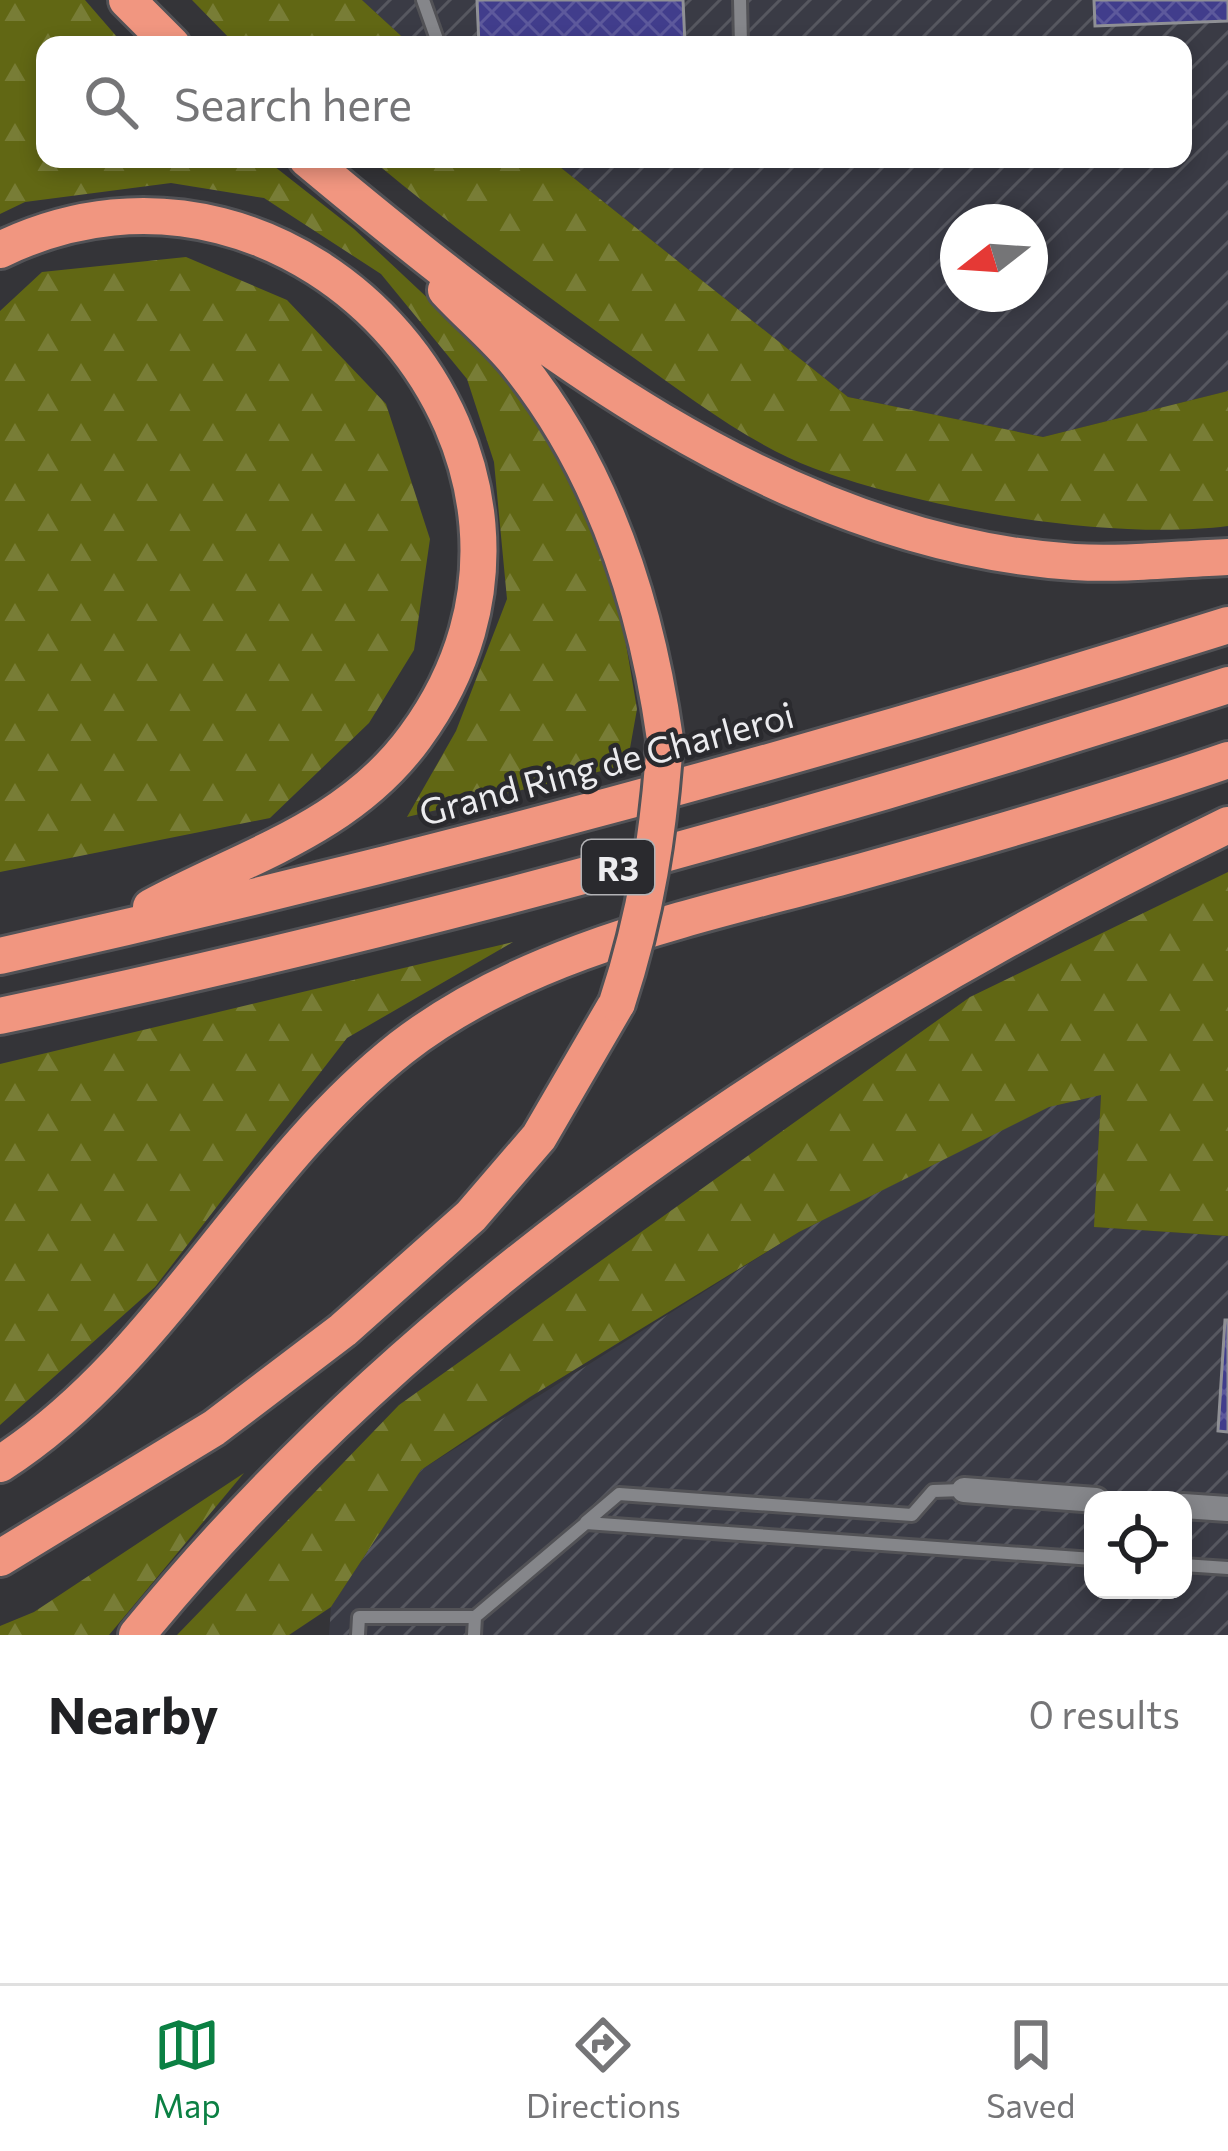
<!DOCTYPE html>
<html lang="en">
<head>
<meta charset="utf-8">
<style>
  body { margin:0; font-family:Commissioner,sans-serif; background:#f6f6f6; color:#202124 }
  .controls { position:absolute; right:36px; bottom:36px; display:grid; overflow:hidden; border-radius:24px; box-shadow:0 6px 18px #0003 }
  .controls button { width:108px; height:108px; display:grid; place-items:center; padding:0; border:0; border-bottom:3px solid #e0e0e0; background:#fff; color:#202124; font:60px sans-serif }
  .compass { position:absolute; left:940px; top:204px; width:108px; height:108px; border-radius:50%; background:#fff; box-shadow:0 6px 18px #0003; rotate:253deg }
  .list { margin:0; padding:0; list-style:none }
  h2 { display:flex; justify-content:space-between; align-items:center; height:156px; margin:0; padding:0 48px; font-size:51px }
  h2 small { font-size:39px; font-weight:400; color:#757577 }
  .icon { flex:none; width:66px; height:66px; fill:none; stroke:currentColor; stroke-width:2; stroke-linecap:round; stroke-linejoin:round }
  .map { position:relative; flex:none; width:1228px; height:1635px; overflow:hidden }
  .search { position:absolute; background:#fff; box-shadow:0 6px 18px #0003; left:36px; right:36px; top:36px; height:132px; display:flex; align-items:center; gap:30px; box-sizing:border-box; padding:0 42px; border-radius:24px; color:#757577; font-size:45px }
  .sheet { height:348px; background:#fff }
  nav { display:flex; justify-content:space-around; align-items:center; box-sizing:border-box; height:168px; border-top:3px solid #e0e0e0; background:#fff; font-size:33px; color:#757577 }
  nav a { display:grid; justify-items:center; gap:6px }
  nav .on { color:#0b8043 }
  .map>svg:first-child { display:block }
  .industrial { fill:url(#industrial-furrows); fill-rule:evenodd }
  .forest { fill:url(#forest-firs) }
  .building { fill:url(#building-cross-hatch); stroke:#8f9095; stroke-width:3 }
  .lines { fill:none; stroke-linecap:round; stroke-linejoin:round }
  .service-casing { stroke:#525256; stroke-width:18 }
  .minor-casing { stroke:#525256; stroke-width:30 }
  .motorway-casing { stroke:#525256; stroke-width:42 }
  .service { stroke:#85868a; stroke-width:12 }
  .minor { stroke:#85868a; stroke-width:24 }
  .motorway { stroke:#f19680; stroke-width:36 }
  .motorway-bridge-casing { stroke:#525256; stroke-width:42; stroke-linecap:butt }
  .motorway-bridge { stroke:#f19680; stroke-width:36 }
  .labels { text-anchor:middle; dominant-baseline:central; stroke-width:9; stroke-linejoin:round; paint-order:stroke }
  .shield { fill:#2a2a2e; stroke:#b2b2b5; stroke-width:3 }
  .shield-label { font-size:33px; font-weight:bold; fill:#ececef }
  .street-label { font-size:36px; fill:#ececef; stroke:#2a2a2e }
</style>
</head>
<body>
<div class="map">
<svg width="1228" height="1635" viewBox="0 0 1228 1635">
  <defs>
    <pattern id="industrial-furrows" width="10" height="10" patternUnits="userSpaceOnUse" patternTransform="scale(3)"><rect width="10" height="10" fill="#3a3b45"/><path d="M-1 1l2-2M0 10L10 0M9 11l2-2" fill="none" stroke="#575860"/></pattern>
    <pattern id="forest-firs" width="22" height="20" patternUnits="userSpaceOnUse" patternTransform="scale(3)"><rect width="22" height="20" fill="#616714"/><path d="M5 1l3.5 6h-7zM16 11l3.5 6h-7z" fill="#787d36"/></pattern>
    <pattern id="building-cross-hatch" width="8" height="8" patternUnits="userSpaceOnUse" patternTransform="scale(3)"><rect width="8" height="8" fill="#413d8c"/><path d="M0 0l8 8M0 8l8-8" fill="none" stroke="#5d599c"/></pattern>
  </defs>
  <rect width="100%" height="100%" fill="#343438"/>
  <path class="industrial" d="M362,0H1228V391L1043,437L848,397L550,159H1183V45H411ZM958,222H1030V294H958Z
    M1101,1094L1095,1227L1228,1236V1635H329L331,1607L421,1470L799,1232L1049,1106ZM1093,1500H1183V1590H1093Z"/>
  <path class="forest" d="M0,0H85L124,45H45V159H265L354,229L499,365L559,448L588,505L623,626L637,709L627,765L407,817L456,731L507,599L494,462L467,379L381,274L264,198L171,183L25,202L0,214Z
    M192,0H362L411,45H236Z
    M371,159H550L848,397L1043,437L1228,391V526C1113,541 922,509 813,468C753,446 686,395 634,358C544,294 456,230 371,159Z
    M186,257L287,300L386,404L430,539L414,650L369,723L270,818L0,872V311L42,272Z
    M1228,872V1236L1094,1227L1101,1095L1049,1107L799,1232L530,1397L421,1470L331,1607L289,1635H177L399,1405L970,997Z
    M513,942L347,1038L155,1287L0,1425V1064Z
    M244,1473L109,1635H0V1626L34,1612Z"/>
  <path class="building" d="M477,0H683L685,45H479Z
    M1094,0H1228V21L1095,26Z
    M1225,1320H1228V1432L1218,1431Z"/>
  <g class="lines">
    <g class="service-casing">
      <path id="service" d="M423,0L439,45
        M740,0L741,45
        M586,1522L619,1494L912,1515L933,1491L963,1490
        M1183,1565L1228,1568
        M358,1635L359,1617H475
        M474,1635L475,1617L586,1523L1093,1559"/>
    </g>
    <g class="minor-casing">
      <path id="minor" d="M964,1490L1096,1500
        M1183,1506L1228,1509"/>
    </g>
    <g class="motorway-casing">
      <path id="motorway" d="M127,0L172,45
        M307,159C524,340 780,543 1074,562C1124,565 1177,559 1228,557
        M0,250C302,103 616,464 415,737C349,828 246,856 151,907
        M446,290C469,315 496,337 517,363C604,471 646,604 665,739
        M0,956C414,863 823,753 1228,625
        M0,1016C415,928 825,816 1228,685
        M0,1464C161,1361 249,1168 401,1048C524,952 690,918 838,878C968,842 1100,804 1228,760
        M0,1558L214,1428L343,1330L471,1216L539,1137L617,1003
        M137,1635C425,1283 822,1022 1228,825"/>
    </g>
    <use href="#service" class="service"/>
    <use href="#minor" class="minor"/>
    <use href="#motorway" class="motorway"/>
    <g class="motorway-bridge-casing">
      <path id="motorway-bridge" d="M617,1003C646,915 659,831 665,739"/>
    </g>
    <use href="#motorway-bridge" class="motorway-bridge"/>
  </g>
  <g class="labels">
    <rect class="shield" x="582" y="840" width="72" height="54" rx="9"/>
    <g class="shield-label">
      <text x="618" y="867">R3</text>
    </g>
    <g class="street-label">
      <text transform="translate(606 762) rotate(-15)">Grand Ring de Charleroi</text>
    </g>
  </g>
</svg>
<div class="controls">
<button><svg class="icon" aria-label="locate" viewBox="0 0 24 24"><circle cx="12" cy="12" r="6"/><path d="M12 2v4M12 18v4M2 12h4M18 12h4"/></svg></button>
</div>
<svg class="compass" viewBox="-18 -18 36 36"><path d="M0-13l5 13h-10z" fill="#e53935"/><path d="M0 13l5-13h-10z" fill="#757577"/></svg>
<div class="search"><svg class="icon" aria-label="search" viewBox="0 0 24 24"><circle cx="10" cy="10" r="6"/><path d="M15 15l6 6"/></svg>Search here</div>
</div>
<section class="sheet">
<h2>Nearby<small>0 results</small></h2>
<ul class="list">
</ul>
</section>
<nav>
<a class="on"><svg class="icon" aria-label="map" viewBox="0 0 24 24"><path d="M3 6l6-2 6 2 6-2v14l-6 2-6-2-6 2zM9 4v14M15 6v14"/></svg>Map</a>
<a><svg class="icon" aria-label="directions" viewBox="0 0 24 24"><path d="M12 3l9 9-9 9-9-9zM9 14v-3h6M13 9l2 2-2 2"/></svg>Directions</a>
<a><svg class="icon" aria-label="saved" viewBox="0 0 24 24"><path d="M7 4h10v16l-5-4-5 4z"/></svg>Saved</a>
</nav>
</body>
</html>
